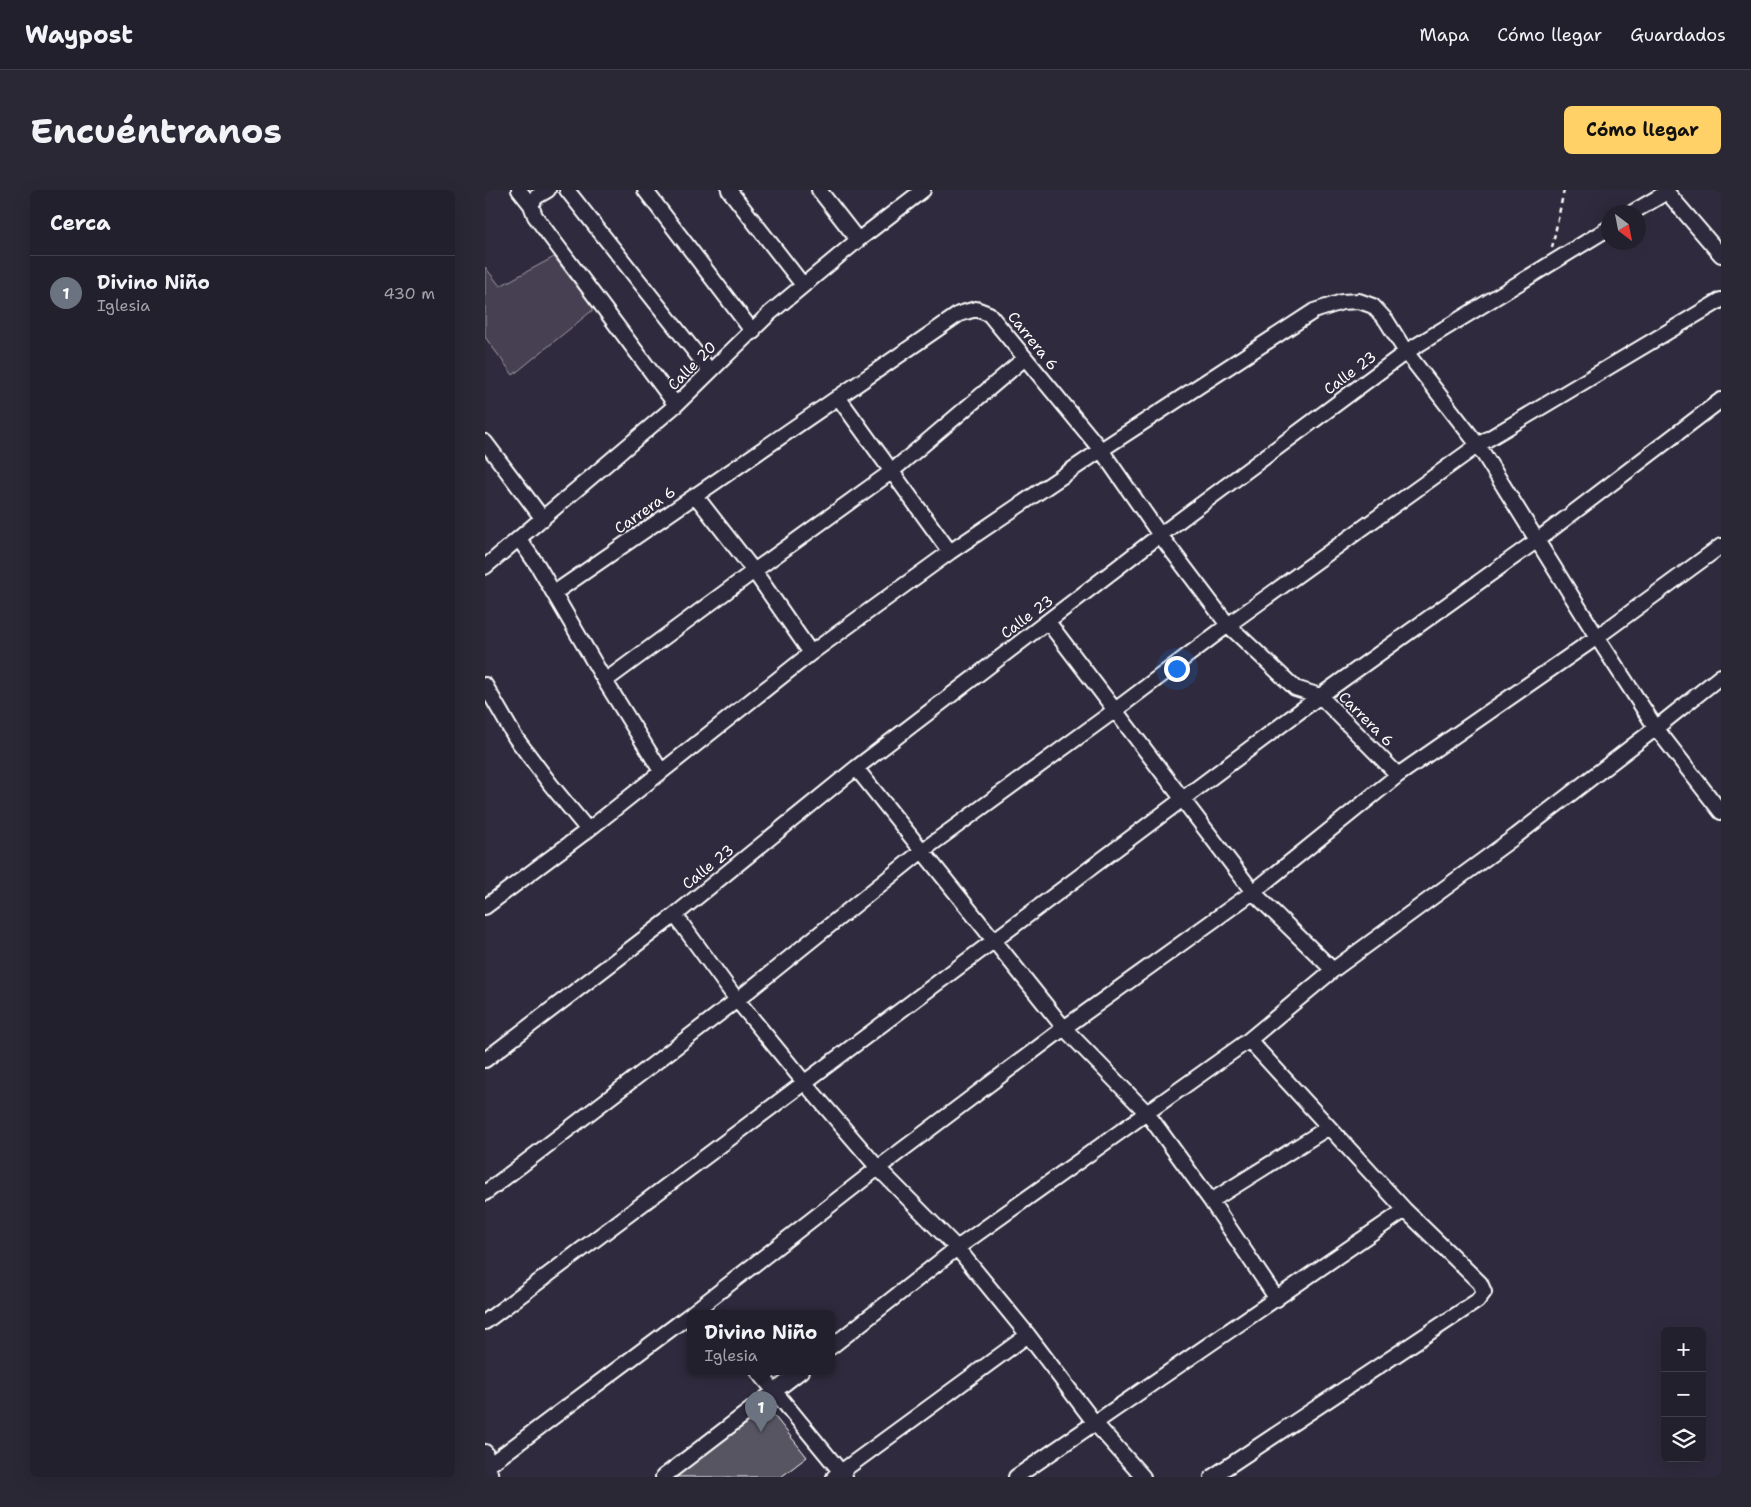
<!DOCTYPE html>
<html lang="es">
<head>
<meta charset="utf-8">
<style>
  body { margin:0; font-family:"Shantell Sans",sans-serif; background:#2b2836; color:#f1f3f6 }
  .controls { position:absolute; right:15px; bottom:15px; display:grid; overflow:hidden; border-radius:8px; box-shadow:0 5px 20px #0002 }
  .controls button { width:45px; height:45px; display:grid; place-items:center; padding:0; border:0; border-bottom:1px solid #403e4a; background:#23202e; color:#f1f3f6; font:25px sans-serif }
  .compass { position:absolute; left:1116px; top:15px; width:45px; height:45px; border-radius:50%; background:#23202e; box-shadow:0 5px 20px #0002; rotate:148deg }
  .you { position:absolute; left:691px; top:478px; width:18px; height:18px; margin:-12px; border:4px solid #fff; border-radius:50%; background:#1a73e8; box-shadow:0 0 0 8px #1a73e833 }
  .badge { display:grid; place-items:center; width:32px; height:32px; border-radius:50%; background:#ffd166; color:#fff; font-size:16px; font-weight:700 }
  .pin { position:absolute; translate:-50% -41px; filter:drop-shadow(0 1px 2px #0008) }
  .pin::after { content:''; position:absolute; top:26px; width:18px; height:15px; background:inherit; clip-path:polygon(0 0,100% 0,50% 100%) }
  .popup { position:absolute; left:202px; top:1120px; width:148px; height:65px; box-sizing:border-box; display:grid; place-content:center; border-radius:8px; background:#23202e; filter:drop-shadow(0 1px 4px #0005); font-size:16px; white-space:nowrap; color:#a3a3aa }
  .popup b { font-size:19px; color:#f1f3f6 }
  .popup::after { content:''; position:absolute; left:50%; top:100%; margin-left:-10px; border:10px solid transparent; border-top-color:#23202e }
  .list { margin:0; padding:0; list-style:none }
  h2 { display:flex; justify-content:space-between; align-items:center; height:65px; margin:0; padding:0 20px; font-size:21px }
  h2 small { font-size:16px; font-weight:400; color:#a3a3aa }
  .list li { display:grid; grid-template-columns:32px 1fr auto; gap:15px; align-items:center; box-sizing:border-box; height:75px; padding:0 20px; border-top:1px solid #403e4a }
  .list b { display:block; font-size:19px; white-space:nowrap }
  .list p { margin:0; font-size:16px; white-space:nowrap; color:#a3a3aa }
  .list em { font-size:16px; font-style:normal; color:#a3a3aa }
  .icon { flex:none; width:28px; height:28px; fill:none; stroke:currentColor; stroke-width:2; stroke-linecap:round; stroke-linejoin:round }
  .map { position:relative; flex:none; width:1236px; height:1287px; overflow:hidden; border-radius:8px }
  header { display:flex; align-items:center; gap:30px; box-sizing:border-box; height:70px; padding:0 25px; background:#23202e; border-bottom:1px solid #403e4a }
  header strong { font-size:24px }
  nav { display:flex; gap:28px; margin-inline-start:auto; font-size:18px }
  .intro { display:flex; align-items:center; justify-content:space-between; box-sizing:border-box; height:120px; padding:0 30px }
  h1 { margin:0; font-size:35px }
  .button { padding:12px 22px; border-radius:8px; background:#ffd166; color:#111; font-size:18px; font-weight:700 }
  main { display:flex; gap:30px; padding:0 30px }
  aside { flex:1; background:#23202e; border-radius:8px; box-shadow:0 5px 20px #0002 }
  .map>svg:first-child { display:block }
  .green { fill:#464152; stroke:#a2a0a8 }
  .building { fill:#595564; stroke:#fff }
  .lines { fill:none; stroke-linecap:round; stroke-linejoin:round }
  .minor-casing { stroke:#fff; stroke-width:18 }
  .path { stroke:#fff; stroke-width:2.5; stroke-dasharray:5 4; stroke-linecap:butt }
  .minor { stroke:#2f2a3d; stroke-width:14 }
  .labels { text-anchor:middle; dominant-baseline:central; stroke-width:4; stroke-linejoin:round; paint-order:stroke }
  .street-label { font-size:15px; fill:#fff; stroke:#2f2a3d }
</style>
</head>
<body>
<header>
<strong>Waypost</strong>
<nav><a>Mapa</a><a>Cómo llegar</a><a>Guardados</a></nav>
</header>
<div class="intro"><h1>Encuéntranos</h1><a class="button">Cómo llegar</a></div>
<main>
<aside>
<h2>Cerca<small></small></h2>
<ul class="list">
<li><span class="badge" style="background:#6b7280">1</span><div><b>Divino Niño</b><p>Iglesia</p></div><em>430 m</em></li>
</ul>
</aside>
<div class="map">
<svg width="1236" height="1287" viewBox="0 0 1236 1287">
  <rect width="100%" height="100%" fill="#2f2a3d"/>
  <filter id="ink" filterUnits="userSpaceOnUse"><feTurbulence type="fractalNoise" baseFrequency=".02" numOctaves="2"/><feDisplacementMap in="SourceGraphic" scale="10" xChannelSelector="R" yChannelSelector="G"/><feConvolveMatrix kernelMatrix="1 2 1 2 8 2 1 2 1" color-interpolation-filters="sRGB"/></filter>
  <g filter="url(#ink)">
    <path class="green" d="M69,67L109,119L28,185L0,147V77L15,96Z"/>
    <path class="building" d="M283,1218L322,1267L296,1287H190Z"/>
    <g class="lines">
      <g class="minor-casing">
        <path id="minor" d="M34,0L46,15L50,26L191,215
          M82,0L225,181
          M160,0L268,142
          M244,0L318,95
          M334,0L373,50
          M46,15L51,7L63,0
          M1148,22L1182,2L1236,65
          M353,207L465,362
          M0,252L58,329
          M210,305L269,381L326,463
          M34,349L53,376L120,491L176,581
          M0,377L191,215L285,123L373,50L438,0
          M69,403L474,124L491,119L504,124L616,260L675,345L743,435L810,498L835,506L913,585
          M563,432L768,702L848,780
          M120,491L269,381L406,282L540,168
          M0,495L30,547L66,595L103,640
          M371,578L579,838L662,923L726,1011L792,1109
          M0,717L103,640L326,463L465,362L616,260L829,121L857,112L874,111L888,116L901,130L921,162L993,255L1112,447L1171,538L1236,622
          M190,725L252,810L319,892L393,978L472,1058L543,1145L609,1232L658,1287
          M0,870L190,725L371,578L675,345L921,162L1124,38
          M0,1003L252,810L437,661L629,521L743,435L993,255L1236,110
          M726,1011L844,937
          M207,1123L393,978L579,838L768,702L913,585L1112,447L1236,356
          M0,1132L835,506L1051,351L1236,210
          M346,1157L472,1058L764,850L848,780L1031,646L1171,538L1236,486
          M273,1181L360,1287
          M0,1262L6,1287
          M0,1278L206,1124
          M178,1287L316,1181
          M349,1287L543,1145
          M531,1287L920,1020
          M727,1287L992,1111L999,1102L995,1093L920,1020L764,850"/>
      </g>
      <path class="path" d="M1067,58L1079,0"/>
      <use href="#minor" class="minor"/>
    </g>
  </g>
  <g class="labels">
    <g class="street-label">
      <text transform="translate(548 151) rotate(51)">Carrera 6</text>
      <text transform="translate(207 176) rotate(-45)">Calle 20</text>
      <text transform="translate(865 183) rotate(-37)">Calle 23</text>
      <text transform="translate(160 320) rotate(-35)">Carrera 6</text>
      <text transform="translate(542 427) rotate(-37)">Calle 23</text>
      <text transform="translate(881 529) rotate(45)">Carrera 6</text>
      <text transform="translate(223 677) rotate(-39)">Calle 23</text>
    </g>
  </g>
</svg>
<div class="controls">
<button>+</button>
<button>−</button>
<button><svg class="icon" aria-label="layers" viewBox="0 0 24 24"><path d="M12 4l9 5-9 5-9-5zM3 14l9 5 9-5"/></svg></button>
</div>
<svg class="compass" viewBox="-18 -18 36 36"><path d="M0-13l5 13h-10z" fill="#e53935"/><path d="M0 13l5-13h-10z" fill="#a3a3aa"/></svg>
<div class="you"></div>
<div class="pin badge" style="left:276px;top:1242px;background:#6b7280">1</div>
<div class="popup"><b>Divino Niño</b>Iglesia</div>
</div>
</main>
</body>
</html>
